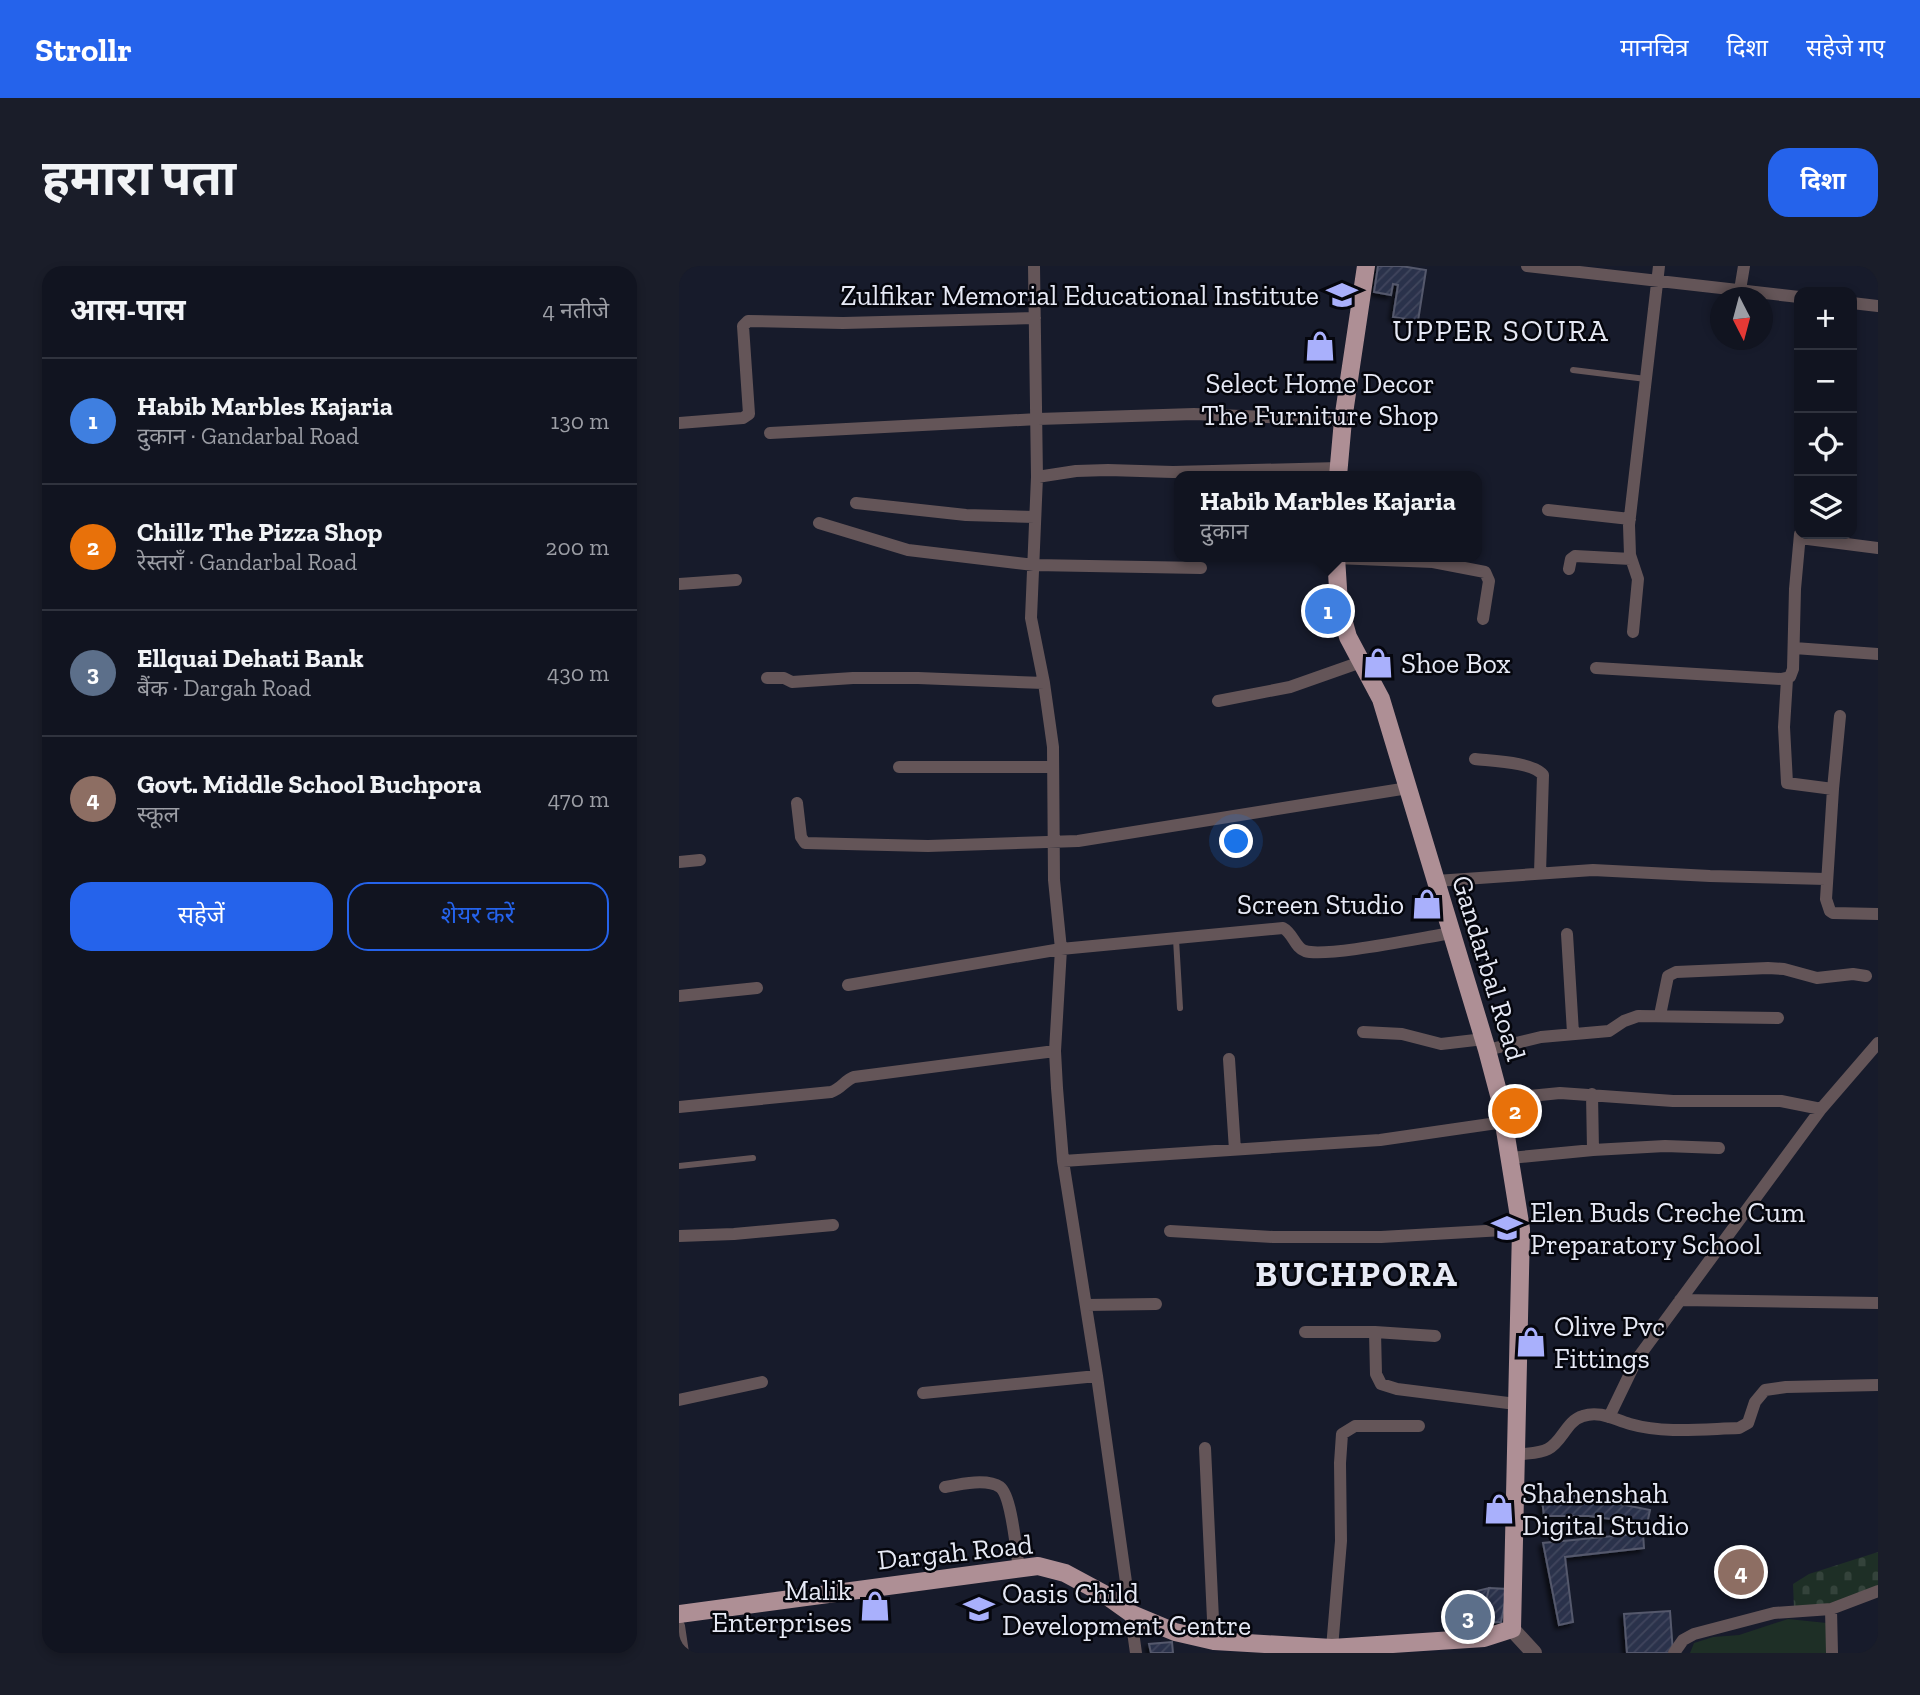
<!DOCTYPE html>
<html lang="hi">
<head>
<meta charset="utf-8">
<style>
  body { margin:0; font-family:"Zilla Slab","Noto Sans Devanagari",serif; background:#1a1d29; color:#f1f3f6 }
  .controls { position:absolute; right:21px; top:21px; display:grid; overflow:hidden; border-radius:14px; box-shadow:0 4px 10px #0003 }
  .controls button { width:63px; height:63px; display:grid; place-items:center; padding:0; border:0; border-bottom:2px solid #30333e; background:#111420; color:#f1f3f6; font:35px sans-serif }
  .compass { position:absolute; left:1031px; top:21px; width:63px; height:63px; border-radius:50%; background:#111420; box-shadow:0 4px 10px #0003; rotate:174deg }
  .you { position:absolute; left:558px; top:576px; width:24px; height:24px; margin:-18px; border:5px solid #fff; border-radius:50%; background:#1a73e8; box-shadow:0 0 0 10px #1a73e833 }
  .badge { display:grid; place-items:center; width:46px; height:46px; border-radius:50%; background:#2563eb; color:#fff; font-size:23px; font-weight:700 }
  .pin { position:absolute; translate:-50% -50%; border:4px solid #fff; box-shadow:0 2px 7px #0006 }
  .popup { position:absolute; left:495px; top:205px; width:308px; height:91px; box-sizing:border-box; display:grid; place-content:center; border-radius:14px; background:#111420; filter:drop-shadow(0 2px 5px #0005); font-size:23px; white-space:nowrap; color:#9c9ea5 }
  .popup b { font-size:26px; color:#f1f3f6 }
  .popup::after { content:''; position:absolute; left:50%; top:100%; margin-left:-14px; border:14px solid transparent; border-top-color:#111420 }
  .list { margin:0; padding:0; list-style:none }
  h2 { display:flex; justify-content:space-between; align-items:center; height:91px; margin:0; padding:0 28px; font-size:30px }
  h2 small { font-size:23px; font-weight:400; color:#9c9ea5 }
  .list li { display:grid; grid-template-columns:46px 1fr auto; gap:21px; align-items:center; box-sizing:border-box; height:126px; padding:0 28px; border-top:2px solid #30333e }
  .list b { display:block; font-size:26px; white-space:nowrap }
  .list p { margin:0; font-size:23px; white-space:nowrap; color:#9c9ea5 }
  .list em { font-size:23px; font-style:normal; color:#9c9ea5 }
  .actions { display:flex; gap:14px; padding:21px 28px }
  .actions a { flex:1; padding:16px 0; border:2px solid #2563eb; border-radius:21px; text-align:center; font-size:24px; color:#2563eb }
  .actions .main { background:#2563eb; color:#fff }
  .icon { flex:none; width:38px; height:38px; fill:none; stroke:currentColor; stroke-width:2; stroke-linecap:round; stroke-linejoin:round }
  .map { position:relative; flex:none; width:1199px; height:1387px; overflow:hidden; border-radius:21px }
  header { display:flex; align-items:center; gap:42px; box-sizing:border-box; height:98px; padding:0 35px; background:#2563eb; color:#fff }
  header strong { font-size:33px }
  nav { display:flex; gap:38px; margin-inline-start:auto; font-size:24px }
  .intro { display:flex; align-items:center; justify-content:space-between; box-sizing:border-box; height:168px; padding:0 42px }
  h1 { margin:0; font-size:49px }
  .button { padding:18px 32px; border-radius:21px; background:#2563eb; color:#fff; font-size:24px; font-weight:700 }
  main { display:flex; gap:42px; padding:0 42px }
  aside { flex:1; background:#111420; border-radius:21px; box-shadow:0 4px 10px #0003 }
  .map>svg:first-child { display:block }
  .cemetery { fill:url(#cemetery-stones) }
  .park { fill:#1e2f26 }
  .building { fill:url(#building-hatch); stroke:#54596c; stroke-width:2; filter:url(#shadow) }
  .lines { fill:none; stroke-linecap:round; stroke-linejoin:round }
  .service { stroke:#645558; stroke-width:6 }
  .minor { stroke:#645558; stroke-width:12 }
  .tertiary { stroke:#645558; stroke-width:16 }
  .primary { stroke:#ae8f95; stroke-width:18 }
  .labels { text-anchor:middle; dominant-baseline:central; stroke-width:5; stroke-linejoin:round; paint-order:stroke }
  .poi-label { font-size:28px; fill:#e6e9f5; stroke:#05060d; text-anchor:start }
  .street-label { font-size:28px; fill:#e6e9f5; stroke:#05060d }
  .neighbourhood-label { font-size:30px; letter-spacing:2px; fill:#e6e9f5; stroke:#05060d }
  .district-label { font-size:35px; font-weight:bold; letter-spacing:2px; fill:#e6e9f5; stroke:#05060d }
</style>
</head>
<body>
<header>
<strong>Strollr</strong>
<nav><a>मानचित्र</a><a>दिशा</a><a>सहेजे गए</a></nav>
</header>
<div class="intro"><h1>हमारा पता</h1><a class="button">दिशा</a></div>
<main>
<aside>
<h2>आस-पास<small>4 नतीजे</small></h2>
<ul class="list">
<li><span class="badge" style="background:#3f7fe0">1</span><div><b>Habib Marbles Kajaria</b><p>दुकान · Gandarbal Road</p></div><em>130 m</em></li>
<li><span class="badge" style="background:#e8710a">2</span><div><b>Chillz The Pizza Shop</b><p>रेस्तराँ · Gandarbal Road</p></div><em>200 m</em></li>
<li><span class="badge" style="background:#5c6f8a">3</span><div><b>Ellquai Dehati Bank</b><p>बैंक · Dargah Road</p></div><em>430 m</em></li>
<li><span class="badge" style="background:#8d6e63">4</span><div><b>Govt. Middle School Buchpora</b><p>स्कूल</p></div><em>470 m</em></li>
</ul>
<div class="actions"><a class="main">सहेजें</a><a>शेयर करें</a></div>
</aside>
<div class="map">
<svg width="1199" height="1387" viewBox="0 0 1199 1387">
  <defs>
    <pattern id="cemetery-stones" width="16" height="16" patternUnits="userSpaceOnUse" patternTransform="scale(1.75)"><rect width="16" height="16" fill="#1e2f26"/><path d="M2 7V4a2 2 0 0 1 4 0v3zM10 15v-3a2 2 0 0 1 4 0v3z" fill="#34433b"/></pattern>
    <pattern id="building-hatch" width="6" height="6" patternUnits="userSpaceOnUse" patternTransform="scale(1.75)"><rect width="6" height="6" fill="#2c324b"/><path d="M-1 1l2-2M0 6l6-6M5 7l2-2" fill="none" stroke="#40465d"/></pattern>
    <filter id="shadow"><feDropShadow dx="-3.5" dy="3.5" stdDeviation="2" flood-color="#0009"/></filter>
  </defs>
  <rect width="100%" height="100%" fill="#171b2b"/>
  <path class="cemetery" d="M1199,1286V1322L1155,1339L1115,1342L1114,1318L1130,1308Z"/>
  <path class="park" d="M1109,1353L1148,1357V1387H1011L1015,1377L1034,1371L1060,1369Z"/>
  <path class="building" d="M699,0H722L747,4L739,55L714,51L719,19L714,18L712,29L695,26Z
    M879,1230H901L971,1244L968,1258L910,1250H865L863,1233Z
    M964,1267L965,1282L886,1291L894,1356L880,1359L864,1277Z
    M810,1322L829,1323L822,1356L802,1357Z
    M810,1322L802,1357L774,1360L773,1337H779L781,1329Z
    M991,1345L994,1387H948L945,1348Z
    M493,1376L494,1387H472L470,1378Z"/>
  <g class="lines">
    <path class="service" d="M894,104L967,113
      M497,673L501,742
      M0,900L74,892"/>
    <path class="minor" d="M355,0L358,211L352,352L365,417L374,481L375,614L382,683L376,785L378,822L384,895L418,1110L457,1387
      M848,0L1120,31
      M1061,24L1065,0
      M1173,37L1199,40
      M0,157L64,152L70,148L64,60L69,55L164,57L356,52
      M91,167L359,153L515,148L664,154
      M358,211L397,205L429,204L494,206L660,202
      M177,237L287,249L356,251
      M869,244L951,253
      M140,257L229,284L355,299L522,302
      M1121,272L1199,282
      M657,292L754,296L806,306L810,315L804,353
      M890,303L892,293L896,290L952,293
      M0,318L57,314
      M954,366L959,313L951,289L950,259L980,0
      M1115,382L1199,388
      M917,402L1102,413L1111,411L1114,403L1116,323L1121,268
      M88,412H105L113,416L174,412H239L365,417
      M1108,413L1105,461L1108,517L1154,523
      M539,435L611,421L682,396
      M1161,450L1154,523L1147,633L1151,645L1154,647L1199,648
      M796,493C813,495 854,496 864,509L861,607
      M220,501H374
      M118,537L122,571L126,577L249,580L399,575L729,522
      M0,596L21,594
      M757,615L914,604L1031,610L1147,613
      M888,668L894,767
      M169,719L382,683L604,662C614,667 616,682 626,685C646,692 746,671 773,667
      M0,730L78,722
      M981,749L989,710L997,706L1089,702L1105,703L1138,712L1174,708L1187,710
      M684,766L723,768L762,778L805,773
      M808,784L862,771L930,765L945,755L959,750L1099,752
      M550,793L556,884
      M821,833L881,827L994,835H1102L1142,843
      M0,841L152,826C162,823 166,814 175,811L376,785
      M914,884L986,880L1040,882
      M831,892L914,884L913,828
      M384,895L701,874L825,856
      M491,965L594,971H702L842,963
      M0,970L55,968L154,959
      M1001,1034L1199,1037
      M407,1039L477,1038
      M626,1066H696L756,1070
      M696,1066L697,1108L702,1118L718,1123L837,1138
      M244,1127L418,1110
      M0,1134L83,1116
      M930,1151L958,1093L1142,843L1199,777
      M526,1182L535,1375
      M837,1189C847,1187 860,1188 869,1183C884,1175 887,1155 904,1150C921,1144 936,1154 951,1158C986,1168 1025,1163 1060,1162L1069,1157L1076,1136L1086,1124L1107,1121L1199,1119
      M266,1221C281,1218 308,1212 321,1221C333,1230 337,1286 340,1302
      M1152,1343L1153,1387
      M0,1360L4,1387
      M653,1382L662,1275L661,1197L663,1168L676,1160H740
      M995,1387L1004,1374L1015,1368L1095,1347L1152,1343L1199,1325"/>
    <path class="tertiary" d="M833,1363L855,1387"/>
    <path class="primary" d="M659,210L664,154L687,0
      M0,1348L359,1300L386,1307L425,1328L453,1348L496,1366L535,1375L653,1382L805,1372L833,1363L842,963L821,833L808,784L702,433L669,371L660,338L657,291"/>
  </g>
  <defs>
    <g id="school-bare" transform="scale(2.415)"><path d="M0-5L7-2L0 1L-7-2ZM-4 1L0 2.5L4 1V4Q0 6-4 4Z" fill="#a9b0fc" stroke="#05060d" stroke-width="2.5" paint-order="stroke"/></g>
    <g id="shop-bare" transform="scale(2.415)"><path d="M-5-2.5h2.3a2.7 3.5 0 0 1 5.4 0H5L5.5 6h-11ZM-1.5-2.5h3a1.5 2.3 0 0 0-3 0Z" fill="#a9b0fc" stroke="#05060d" stroke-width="2.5" paint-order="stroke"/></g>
  </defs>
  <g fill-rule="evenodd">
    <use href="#school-bare" x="663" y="29"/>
    <use href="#shop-bare" x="641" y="80"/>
    <use href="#shop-bare" x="699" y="397"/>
    <use href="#shop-bare" x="748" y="638"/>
    <use href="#school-bare" x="828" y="962"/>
    <use href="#shop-bare" x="852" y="1076"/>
    <use href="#shop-bare" x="820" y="1243"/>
    <use href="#shop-bare" x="196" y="1340"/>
    <use href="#school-bare" x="300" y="1343"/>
  </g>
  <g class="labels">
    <g class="poi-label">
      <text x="640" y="29" text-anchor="end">Zulfikar Memorial Educational Institute</text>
      <text x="641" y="117" text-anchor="middle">Select Home Decor<tspan x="641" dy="32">The Furniture Shop</tspan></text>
      <text x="722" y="397">Shoe Box</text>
      <text x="725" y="638" text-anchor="end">Screen Studio</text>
      <text x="851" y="946">Elen Buds Creche Cum<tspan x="851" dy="32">Preparatory School</tspan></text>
      <text x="875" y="1060">Olive Pvc<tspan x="875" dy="32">Fittings</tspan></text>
      <text x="843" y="1227">Shahenshah<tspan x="843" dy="32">Digital Studio</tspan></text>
      <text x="173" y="1324" text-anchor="end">Malik<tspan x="173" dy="32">Enterprises</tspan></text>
      <text x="323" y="1327">Oasis Child<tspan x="323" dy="32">Development Centre</tspan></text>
    </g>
    <g class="street-label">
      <text transform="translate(810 702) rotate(73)">Gandarbal Road</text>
      <text transform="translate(276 1286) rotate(-6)">Dargah Road</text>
    </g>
    <g class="neighbourhood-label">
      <text x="822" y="65">UPPER SOURA</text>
    </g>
    <g class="district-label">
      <text x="678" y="1008">BUCHPORA</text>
    </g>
  </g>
</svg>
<div class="controls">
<button>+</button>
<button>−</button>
<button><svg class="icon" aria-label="locate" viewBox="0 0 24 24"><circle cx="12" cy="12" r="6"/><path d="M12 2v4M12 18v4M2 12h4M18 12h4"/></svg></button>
<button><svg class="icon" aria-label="layers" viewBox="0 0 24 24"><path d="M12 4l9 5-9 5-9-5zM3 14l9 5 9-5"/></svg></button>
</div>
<svg class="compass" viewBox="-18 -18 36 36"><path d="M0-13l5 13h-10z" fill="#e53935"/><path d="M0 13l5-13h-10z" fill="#9c9ea5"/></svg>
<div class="you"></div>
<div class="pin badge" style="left:649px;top:345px;background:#3f7fe0">1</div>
<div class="popup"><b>Habib Marbles Kajaria</b>दुकान</div>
<div class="pin badge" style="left:836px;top:845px;background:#e8710a">2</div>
<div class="pin badge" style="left:789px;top:1351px;background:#5c6f8a">3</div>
<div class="pin badge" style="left:1062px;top:1306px;background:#8d6e63">4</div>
</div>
</main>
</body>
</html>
